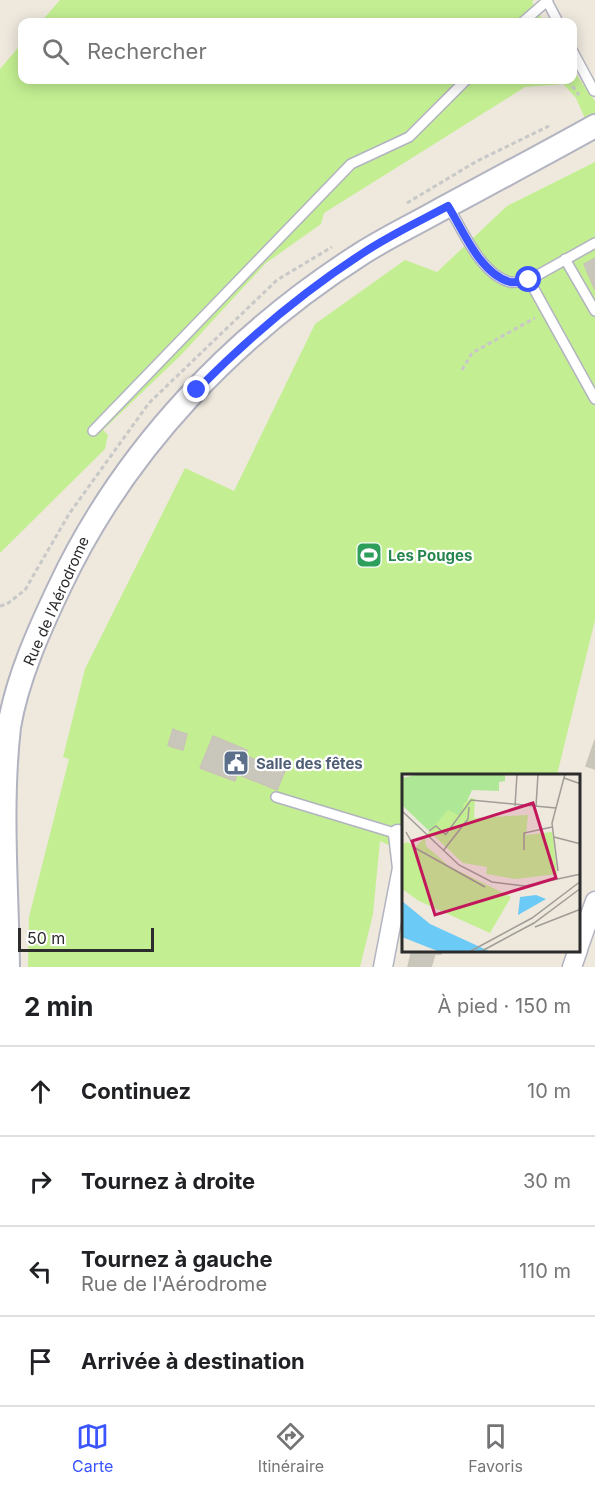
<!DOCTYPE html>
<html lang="fr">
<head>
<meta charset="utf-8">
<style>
  body { margin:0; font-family:Inter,sans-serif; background:#f2f2f2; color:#202124 }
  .scale { position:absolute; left:18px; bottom:15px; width:136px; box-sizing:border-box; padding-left:6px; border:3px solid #2c2c2c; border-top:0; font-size:16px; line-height:21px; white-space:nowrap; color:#2c2c2c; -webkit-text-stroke:4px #fff; paint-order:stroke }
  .stop { position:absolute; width:18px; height:18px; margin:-14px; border:4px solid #3a54ff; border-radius:50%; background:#fff }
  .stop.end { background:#3a54ff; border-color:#fff; box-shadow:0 2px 6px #0008 }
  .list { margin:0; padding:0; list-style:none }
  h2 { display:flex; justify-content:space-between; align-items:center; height:78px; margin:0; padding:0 24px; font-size:26px }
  h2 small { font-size:20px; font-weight:400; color:#757577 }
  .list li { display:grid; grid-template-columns:39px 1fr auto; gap:18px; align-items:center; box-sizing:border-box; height:90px; padding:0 24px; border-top:2px solid #e0e0e0 }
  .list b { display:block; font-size:22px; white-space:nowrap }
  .list p { margin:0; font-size:20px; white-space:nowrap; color:#757577 }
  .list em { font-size:20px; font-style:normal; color:#757577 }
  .icon { flex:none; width:33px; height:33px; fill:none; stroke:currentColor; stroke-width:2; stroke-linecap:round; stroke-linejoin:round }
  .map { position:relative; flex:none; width:595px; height:967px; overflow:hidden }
  .search { position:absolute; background:#fff; box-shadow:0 3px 15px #0003; left:18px; right:18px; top:18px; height:66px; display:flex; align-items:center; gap:15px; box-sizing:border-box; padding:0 21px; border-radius:12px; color:#757577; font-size:22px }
  .sheet { height:438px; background:#fff }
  nav { display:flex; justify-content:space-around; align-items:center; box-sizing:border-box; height:84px; border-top:2px solid #e0e0e0; background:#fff; font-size:16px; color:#757577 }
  nav a { display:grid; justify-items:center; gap:3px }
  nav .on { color:#3a54ff }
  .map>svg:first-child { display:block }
  .pitch { fill:#c3ef92 }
  .building { fill:#c9c6bc; stroke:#cac4b7; stroke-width:1.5 }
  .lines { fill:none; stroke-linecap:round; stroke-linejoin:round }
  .service-casing { stroke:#b2b3c0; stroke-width:12 }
  .minor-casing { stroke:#b2b3c0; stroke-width:21 }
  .tertiary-casing { stroke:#b2b3c0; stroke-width:26 }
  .path { stroke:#c8c8c8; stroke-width:3; stroke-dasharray:4.5 3; stroke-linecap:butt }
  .service { stroke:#fff; stroke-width:9 }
  .minor { stroke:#fff; stroke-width:18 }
  .tertiary { stroke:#fff; stroke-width:22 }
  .route { stroke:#3a54ff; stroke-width:8 }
  .labels { text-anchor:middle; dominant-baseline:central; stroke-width:4.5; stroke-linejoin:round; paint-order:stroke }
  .leisure-label { font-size:15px; font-weight:bold; fill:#27864d; stroke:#fff; text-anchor:start }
  .street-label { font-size:15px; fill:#2c2c2c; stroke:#fff }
  .service-label { font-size:15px; font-weight:bold; fill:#4e5e75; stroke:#fff; text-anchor:start }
  .inset-road { fill:none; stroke:#a09d96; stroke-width:1.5 }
  .view { fill:#c2185b; fill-opacity:0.15; stroke:#c2185b; stroke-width:3 }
  .inset-edge { fill:none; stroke:#2c2c2c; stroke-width:3 }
</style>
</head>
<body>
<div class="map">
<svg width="595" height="967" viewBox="0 0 595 967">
  <rect width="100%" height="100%" fill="#eee8dd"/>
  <path class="pitch" d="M60,0H534L532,2L544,22H41Z
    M22,43V80H572L573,70L595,101V141L576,98L563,84L525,87L324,213L321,224L266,263L180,356L103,430L108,435L105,449L0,553V69Z
    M595,162V620L557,775H403V851L380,841L373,914L360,967H28L29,917L69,759L63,757L85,669L185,468L234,491L315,324L405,260L437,272L507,206Z"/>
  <path class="building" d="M595,258V290L584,264Z
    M173,729L177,731L172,747L168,745Z
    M177,731L187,734L183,750L172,747Z
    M213,736L247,750L244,755L285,771L277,790L237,774L235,781L200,768Z
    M595,740V769L586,766Z
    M412,950H442L441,954H435L431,967H408Z"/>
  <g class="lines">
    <g class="service-casing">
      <path id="service" d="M547,1L558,22
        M523,22L548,0
        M572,50L594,91
        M448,206C463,230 480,274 510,282C516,283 523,281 529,280L595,399
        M565,259L595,311
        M529,280L595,243
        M93,431L351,164L409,137L466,80
        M276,797L398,834"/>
    </g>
    <g class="minor-casing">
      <path id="minor" d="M578,949L595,901
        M383,967L402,868L398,834
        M572,967L578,950"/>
    </g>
    <g class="tertiary-casing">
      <path id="tertiary" d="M8,967C7,887 0,807 9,727C17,679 39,630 60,586C125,448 236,333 364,252C388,237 413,225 438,211C490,183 543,155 595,126"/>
    </g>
    <path class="path" d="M568,80L579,95
      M407,203L477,161L549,126
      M462,370L472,353L535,318
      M0,606L7,604L25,590L69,514L149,403L277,280L332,247"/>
    <use href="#service" class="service"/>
    <use href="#minor" class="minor"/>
    <use href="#tertiary" class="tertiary"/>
  </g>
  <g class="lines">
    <path class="route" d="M197,390C248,338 303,292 363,253C390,235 420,221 448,206C463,230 480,274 510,282C516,283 523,281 529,280"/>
  </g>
  <defs>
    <g id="stadium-square" transform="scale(1.35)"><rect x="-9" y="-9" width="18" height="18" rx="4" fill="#2e9e5b" stroke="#fff"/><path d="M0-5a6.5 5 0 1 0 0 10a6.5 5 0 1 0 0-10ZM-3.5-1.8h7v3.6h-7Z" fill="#fff"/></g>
    <g id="civic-square" transform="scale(1.35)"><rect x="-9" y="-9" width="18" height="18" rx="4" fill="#5c6f8a" stroke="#fff"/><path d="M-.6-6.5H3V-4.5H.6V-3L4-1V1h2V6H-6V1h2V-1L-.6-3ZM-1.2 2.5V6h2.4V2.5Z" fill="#fff"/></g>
  </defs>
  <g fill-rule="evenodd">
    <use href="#stadium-square" x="369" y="555"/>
    <use href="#civic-square" x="236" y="763"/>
  </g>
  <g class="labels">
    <g class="leisure-label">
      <text x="388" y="555">Les Pouges</text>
    </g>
    <g class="street-label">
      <text transform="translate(56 601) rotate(-66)">Rue de l'Aérodrome</text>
    </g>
    <g class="service-label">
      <text x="256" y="763">Salle des fêtes</text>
    </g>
  </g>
  <g transform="translate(402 774)">
    <rect width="178" height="178" fill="#eee8dd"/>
    <path d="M19,0H103V7L97,8V17L70,16L58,43L26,56L0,31V4Z" fill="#aee897"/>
    <path d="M69,24L73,25L72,44L126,41L124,61L150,58L151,63L155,100L114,105L84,100L85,93L61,89L30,60L23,65L24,72L47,92L109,123L88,159L17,127L0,115V70L6,68L13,74L46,36L58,42L62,29Z" fill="#c3ef92"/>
    <path d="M134,121L144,125L116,141L118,123ZM0,127L28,150L89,178H38L0,163Z" fill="#6bcaf6"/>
    <path class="inset-road" d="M162,4L179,10M113,32L115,0M134,32L136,0M0,37L57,91L90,108L123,112L179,100M27,57L34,52L44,61M4,58L13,74L83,113M44,60L69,26L154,34M152,63L179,70M122,76V59L150,53M41,77L66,45L67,33M156,97L150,49L163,0M133,153L179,135M67,178L130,144L179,107M78,178L132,149L179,114"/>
    <path class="view" d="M131,29L154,104L33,141L10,67Z"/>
    <rect width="178" height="178" class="inset-edge"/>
  </g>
</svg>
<div class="scale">50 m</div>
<div class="stop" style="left:529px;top:280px"></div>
<div class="stop end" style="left:197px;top:390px"></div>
<div class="search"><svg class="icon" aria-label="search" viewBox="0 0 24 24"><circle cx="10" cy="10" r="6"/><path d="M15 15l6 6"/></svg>Rechercher</div>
</div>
<section class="sheet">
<h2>2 min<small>À pied · 150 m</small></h2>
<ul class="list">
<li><svg class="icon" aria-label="ahead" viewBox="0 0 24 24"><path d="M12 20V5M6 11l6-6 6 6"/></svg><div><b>Continuez</b></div><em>10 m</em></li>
<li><svg class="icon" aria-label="right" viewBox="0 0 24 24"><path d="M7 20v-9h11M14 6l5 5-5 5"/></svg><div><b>Tournez à droite</b></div><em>30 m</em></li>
<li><svg class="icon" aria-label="left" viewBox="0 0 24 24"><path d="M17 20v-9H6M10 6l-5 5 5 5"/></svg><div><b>Tournez à gauche</b><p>Rue de l'Aérodrome</p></div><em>110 m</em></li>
<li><svg class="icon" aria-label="arrive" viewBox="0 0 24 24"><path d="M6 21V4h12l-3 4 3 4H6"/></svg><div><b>Arrivée à destination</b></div></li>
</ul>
</section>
<nav>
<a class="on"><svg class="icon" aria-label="map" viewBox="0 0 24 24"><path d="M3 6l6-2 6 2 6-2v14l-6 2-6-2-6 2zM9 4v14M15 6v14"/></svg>Carte</a>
<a><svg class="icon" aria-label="directions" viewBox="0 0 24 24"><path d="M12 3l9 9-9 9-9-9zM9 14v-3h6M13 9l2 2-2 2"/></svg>Itinéraire</a>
<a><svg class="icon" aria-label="saved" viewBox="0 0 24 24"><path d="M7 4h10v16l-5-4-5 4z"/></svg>Favoris</a>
</nav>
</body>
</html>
